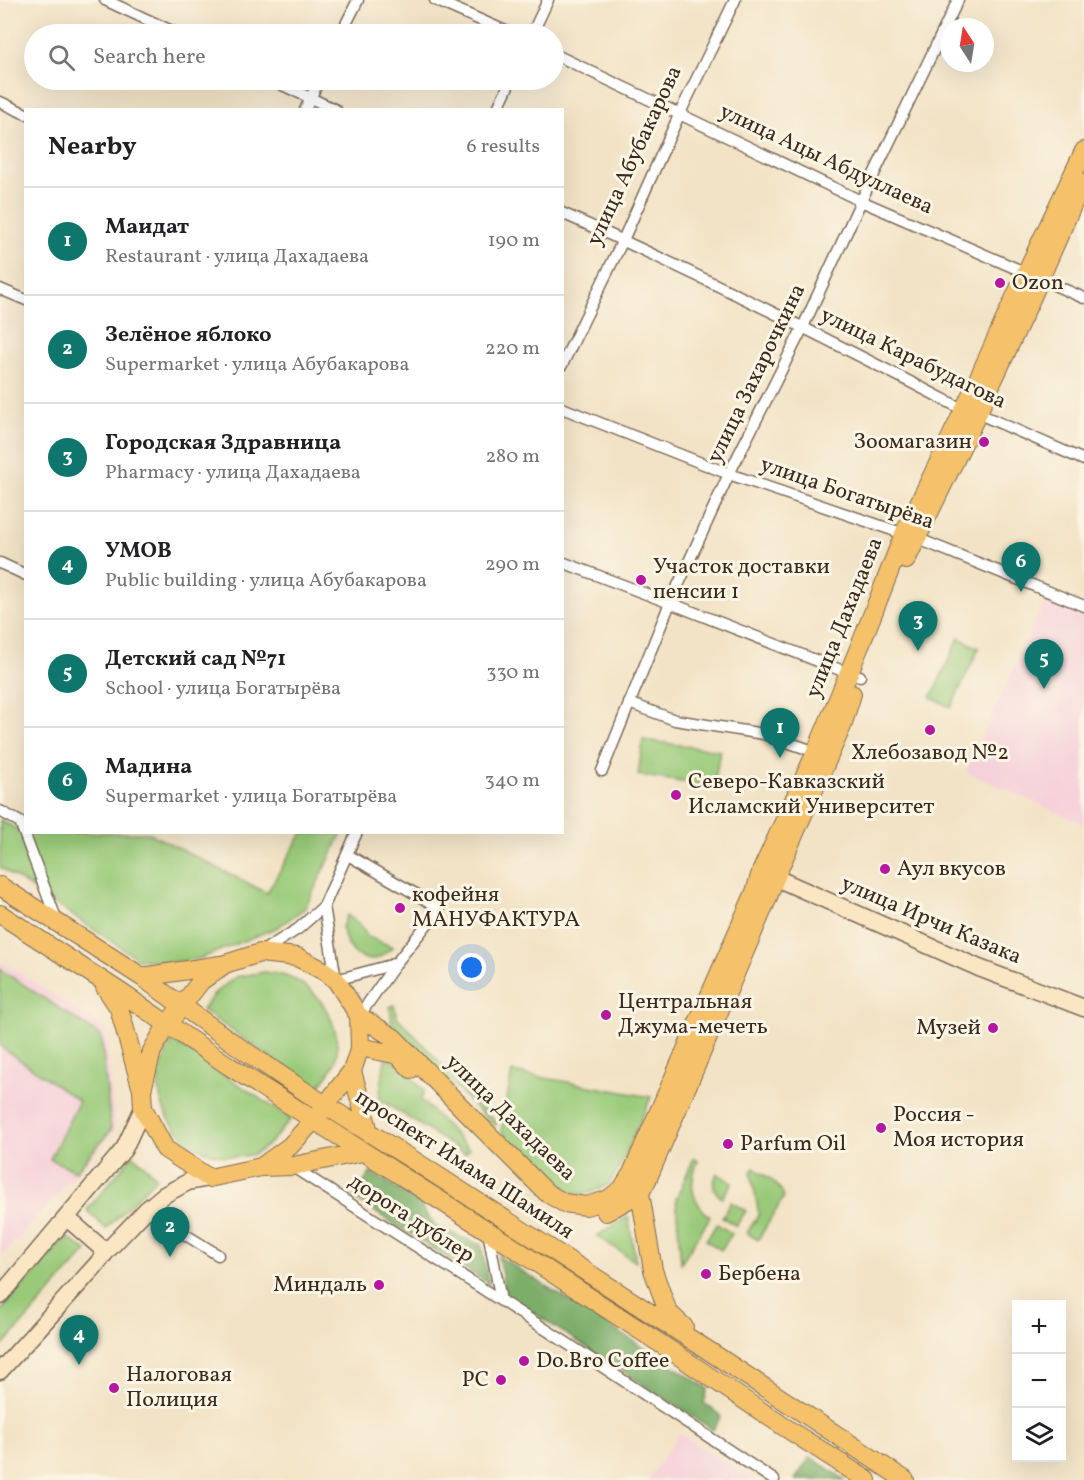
<!DOCTYPE html>
<html lang="en">
<head>
<meta charset="utf-8">
<style>
  body { margin:0; font-family:Vollkorn,serif; background:#f2f2f2; color:#202124 }
  .controls { position:absolute; right:18px; bottom:18px; display:grid; overflow:hidden; border-radius:0px; box-shadow:0 6px 24px #0002 }
  .controls button { width:54px; height:54px; display:grid; place-items:center; padding:0; border:0; border-bottom:2px solid #e0e0e0; background:#fff; color:#202124; font:30px sans-serif }
  .compass { position:absolute; left:940px; top:18px; width:54px; height:54px; border-radius:50%; background:#fff; box-shadow:0 6px 24px #0002; rotate:348deg }
  .you { position:absolute; left:472px; top:968px; width:21px; height:21px; margin:-15px; border:4px solid #fff; border-radius:50%; background:#1a73e8; box-shadow:0 0 0 9px #1a73e833 }
  .badge { display:grid; place-items:center; width:39px; height:39px; border-radius:50%; background:#0f766e; color:#fff; font-size:20px; font-weight:700 }
  .pin { position:absolute; translate:-50% -50px; filter:drop-shadow(0 2px 3px #0008) }
  .pin::after { content:''; position:absolute; top:32px; width:21px; height:18px; background:inherit; clip-path:polygon(0 0,100% 0,50% 100%) }
  .list { margin:0; padding:0; list-style:none }
  h2 { display:flex; justify-content:space-between; align-items:center; height:78px; margin:0; padding:0 24px; font-size:26px }
  h2 small { font-size:20px; font-weight:400; color:#757577 }
  .list li { display:grid; grid-template-columns:39px 1fr auto; gap:18px; align-items:center; box-sizing:border-box; height:108px; padding:0 24px; border-top:2px solid #e0e0e0 }
  .list b { display:block; font-size:22px; white-space:nowrap }
  .list p { margin:0; font-size:20px; white-space:nowrap; color:#757577 }
  .list em { font-size:20px; font-style:normal; color:#757577 }
  .icon { flex:none; width:33px; height:33px; fill:none; stroke:currentColor; stroke-width:2; stroke-linecap:round; stroke-linejoin:round }
  .map { position:relative; flex:none; width:1084px; height:1480px; overflow:hidden }
  .search { position:absolute; background:#fff; box-shadow:0 6px 24px #0002; left:24px; top:24px; width:540px; height:66px; display:flex; align-items:center; gap:15px; box-sizing:border-box; padding:0 21px; border-radius:33px; color:#757577; font-size:22px }
  .panel { position:absolute; background:#fff; box-shadow:0 6px 24px #0002; left:24px; top:108px; width:540px; height:726px; border-radius:0px }
  .map>svg:first-child { display:block }
  .built { fill:#f5cfd9 }
  .green { fill:#9aca79; stroke:#6a7a4c; stroke-width:1.5 }
  .forest { fill:#7bae69; stroke:#5b6c44; stroke-width:1.5 }
  .lines { fill:none; stroke-linecap:round; stroke-linejoin:round }
  .minor-casing { stroke:#7b6b59; stroke-width:13 }
  .secondary-casing { stroke:#7b6b59; stroke-width:19 }
  .primary-casing { stroke:#7b6b59; stroke-width:20 }
  .minor { stroke:#fff; stroke-width:10 }
  .secondary { stroke:#fbe6c4; stroke-width:16 }
  .primary { stroke:#f5c16b; stroke-width:18 }
  .poi-dot { fill:#b5179e; stroke:#fcf5e5; stroke-width:2 }
  .labels { text-anchor:middle; dominant-baseline:central; stroke-width:6; stroke-linejoin:round; paint-order:stroke }
  .street-label { font-size:22px; fill:#3b2a1e; stroke:#fcf5e5 }
  .poi-label { font-size:22px; fill:#3b2a1e; stroke:#fcf5e5; text-anchor:start }
</style>
</head>
<body>
<div class="map">
<svg width="1084" height="1480" viewBox="0 0 1084 1480">
  <rect width="100%" height="100%" fill="#fcf5e5"/>
  <filter id="ink" filterUnits="userSpaceOnUse"><feTurbulence type="fractalNoise" baseFrequency=".0167" numOctaves="2"/><feDisplacementMap in="SourceGraphic" scale="12" xChannelSelector="R" yChannelSelector="G"/><feConvolveMatrix kernelMatrix="1 2 1 2 8 2 1 2 1" color-interpolation-filters="sRGB"/></filter>
  <filter id="wash" filterUnits="userSpaceOnUse"><feTurbulence type="fractalNoise" baseFrequency=".008" numOctaves="4" result="noise"/><feDisplacementMap in="SourceGraphic" scale="24" xChannelSelector="R" yChannelSelector="G"/><feGaussianBlur stdDeviation="1.35" result="paint"/><feColorMatrix in="noise" values="0 0 0 0 0 0 0 0 0 0 0 0 0 0 0 0 0 1.4 0 .05"/><feComposite in="paint" operator="in"/></filter>
  <g filter="url(#wash)">
    <rect width="100%" height="100%" fill="#f2e3c6"/>
    <path class="built" d="M1046,599L1084,615V824L966,772Z
      M0,961L105,1028L115,1130L0,1258Z
      M679,1433L754,1480H648Z"/>
    <path class="green" d="M959,638L979,648L951,707L931,698Z
      M643,740L720,751L714,787L638,775Z
      M0,820L24,833H149L267,893L302,833H342L305,908L278,927L199,959L169,962L138,959L0,867Z
      M347,915L358,923L368,937L393,947L378,958L369,960L356,955L347,944L342,927Z
      M0,969L101,1036L111,1130L76,1171L50,1159L79,1101L0,1046Z
      M264,972C273,973 282,974 291,978C320,991 342,1025 336,1058C334,1069 324,1080 317,1089L202,1010L216,992L236,977Z
      M394,1005L397,1017L497,1123L494,1126L392,1023L390,1007Z
      M173,1041L291,1119C282,1129 269,1147 258,1152C249,1157 236,1157 226,1156C191,1153 163,1124 159,1089C157,1071 165,1056 173,1041Z
      M385,1059L398,1063L424,1090L421,1100L469,1149L465,1154L379,1099Z
      M512,1072L651,1097L619,1169L608,1185L590,1193L574,1194L557,1190L501,1131Z
      M133,1155L157,1177L106,1229L87,1210Z
      M694,1158L698,1161C688,1185 691,1200 710,1217L681,1263L676,1199Z
      M754,1168C765,1176 780,1183 784,1197L758,1240L747,1233L759,1214L751,1172Z
      M717,1173L732,1183L722,1198C712,1190 712,1186 717,1173Z
      M731,1202L746,1211L736,1226L722,1217Z
      M628,1216L636,1262L597,1236Z
      M717,1224L732,1234L721,1250L706,1240Z
      M67,1237L87,1251L0,1349V1312Z"/>
    <path class="forest" d="M371,1172L418,1202L436,1227L481,1245L489,1284L353,1198Z
      M498,1256L708,1388L704,1403L721,1416L713,1430L506,1295Z
      M810,1457L846,1480H795Z"/>
  </g>
  <g filter="url(#ink)">
    <g class="lines">
      <g class="minor-casing">
        <path id="minor" d="M105,0L178,34
          M435,0L512,34
          M341,34L358,0
          M532,34L548,0
          M554,54L861,201L1084,298
          M272,80L336,110
          M0,102L26,114
          M305,110L319,80
          M497,110L511,80
          M562,213C699,274 832,341 964,410L977,413L1084,460
          M0,289L26,300
          M562,365L623,240L680,113L735,0
          M562,408L729,474L916,538L1084,606
          M562,562L670,603L848,673L860,676
          M0,563L26,575
          M629,703L675,720L764,734L819,753
          M602,771L670,603L729,474L803,327L861,201L958,0
          M0,811L20,822L57,921
          M348,855L440,908L397,962L359,1016
          M324,906L336,980L391,965L397,962
          M261,952L298,929L324,906L357,832
          M293,1167L562,1340L774,1480
          M146,1210L218,1255
          M488,1231L501,1301"/>
      </g>
      <g class="secondary-casing">
        <path id="secondary" d="M765,873L979,968L1084,1008
          M67,1218L106,1252
          M0,1296L124,1149L143,1108
          M0,1371L97,1264L106,1252L146,1210L164,1195L188,1182L209,1178"/>
      </g>
      <g class="primary-casing">
        <path id="primary" d="M906,560L972,425L1031,299L1082,183
          M0,886L142,977L239,1047L325,1105L413,1160L709,1351L905,1480
          M0,914L120,992L229,1066L488,1231L670,1350L783,1426L867,1480
          M260,953L297,957L324,971L336,980L359,1016L360,1047L352,1071L314,1120L290,1146L261,1167L209,1178L165,1149L143,1108L142,1090L152,1051L167,1025L201,981L225,964Z
          M142,977L220,965
          M105,987L119,1008L142,1090
          M359,1016L394,1038L465,1111L547,1193L564,1203L586,1206L607,1200L622,1189L632,1173L755,892L761,872L816,752L862,641L904,534L964,410L1026,273L1084,151
          M360,1047L398,1055L411,1069
          M352,1071L369,1132
          M261,1167L293,1166L363,1152
          M640,1193L653,1270L668,1312L684,1327
          M606,1212L640,1193L647,1180L768,897L775,878L842,726L852,694"/>
      </g>
      <use href="#minor" class="minor"/>
      <use href="#secondary" class="secondary"/>
      <use href="#primary" class="primary"/>
    </g>
  </g>
  <g class="poi-dot">
    <circle cx="1000" cy="283" r="6"/>
    <circle cx="984" cy="442" r="6"/>
    <circle cx="641" cy="580" r="6"/>
    <circle cx="930" cy="730" r="6"/>
    <circle cx="676" cy="795" r="6"/>
    <circle cx="885" cy="869" r="6"/>
    <circle cx="400" cy="908" r="6"/>
    <circle cx="606" cy="1015" r="6"/>
    <circle cx="993" cy="1028" r="6"/>
    <circle cx="881" cy="1128" r="6"/>
    <circle cx="728" cy="1144" r="6"/>
    <circle cx="706" cy="1274" r="6"/>
    <circle cx="379" cy="1285" r="6"/>
    <circle cx="524" cy="1361" r="6"/>
    <circle cx="501" cy="1380" r="6"/>
    <circle cx="114" cy="1388" r="6"/>
  </g>
  <g class="labels">
    <g class="street-label">
      <text transform="translate(635 156) rotate(-65)">улица Абубакарова</text>
      <text transform="translate(826 160) rotate(25)">улица Ацы Абдуллаева</text>
      <text transform="translate(913 359) rotate(26)">улица Карабудагова</text>
      <text transform="translate(757 374) rotate(-64)">улица Захарочкина</text>
      <text transform="translate(847 494) rotate(19)">улица Богатырёва</text>
      <text transform="translate(845 618) rotate(-68)">улица Дахадаева</text>
      <text transform="translate(931 921) rotate(23)">улица Ирчи Казака</text>
      <text transform="translate(510 1118) rotate(44)">улица Дахадаева</text>
      <text transform="translate(464 1165) rotate(33)">проспект Имама Шамиля</text>
      <text transform="translate(411 1219) rotate(33)">дорога дублер</text>
    </g>
    <g class="poi-label">
      <text x="1012" y="283">Ozon</text>
      <text x="972" y="442" text-anchor="end">Зоомагазин</text>
      <text x="653" y="567">Участок доставки<tspan x="653" dy="25">пенсии 1</tspan></text>
      <text x="930" y="753" text-anchor="middle">Хлебозавод №2</text>
      <text x="688" y="782">Северо-Кавказский<tspan x="688" dy="25">Исламский Университет</tspan></text>
      <text x="897" y="869">Аул вкусов</text>
      <text x="412" y="895">кофейня<tspan x="412" dy="25">МАНУФАКТУРА</tspan></text>
      <text x="618" y="1002">Центральная<tspan x="618" dy="25">Джума-мечеть</tspan></text>
      <text x="981" y="1028" text-anchor="end">Музей</text>
      <text x="893" y="1115">Россия -<tspan x="893" dy="25">Моя история</tspan></text>
      <text x="740" y="1144">Parfum Oil</text>
      <text x="718" y="1274">Бербена</text>
      <text x="367" y="1285" text-anchor="end">Миндаль</text>
      <text x="536" y="1361">Do.Bro Coffee</text>
      <text x="126" y="1375">Налоговая<tspan x="126" dy="25">Полиция</tspan></text>
      <text x="489" y="1380" text-anchor="end">РС</text>
    </g>
  </g>
</svg>
<div class="controls">
<button>+</button>
<button>−</button>
<button><svg class="icon" aria-label="layers" viewBox="0 0 24 24"><path d="M12 4l9 5-9 5-9-5zM3 14l9 5 9-5"/></svg></button>
</div>
<svg class="compass" viewBox="-18 -18 36 36"><path d="M0-13l5 13h-10z" fill="#e53935"/><path d="M0 13l5-13h-10z" fill="#757577"/></svg>
<div class="you"></div>
<div class="pin badge" style="left:780px;top:758px">1</div>
<div class="pin badge" style="left:170px;top:1257px">2</div>
<div class="pin badge" style="left:918px;top:651px">3</div>
<div class="pin badge" style="left:79px;top:1365px">4</div>
<div class="pin badge" style="left:1044px;top:689px">5</div>
<div class="pin badge" style="left:1021px;top:592px">6</div>
<div class="search"><svg class="icon" aria-label="search" viewBox="0 0 24 24"><circle cx="10" cy="10" r="6"/><path d="M15 15l6 6"/></svg>Search here</div>
<section class="panel">
<h2>Nearby<small>6 results</small></h2>
<ul class="list">
<li><span class="badge">1</span><div><b>Маидат</b><p>Restaurant · улица Дахадаева</p></div><em>190 m</em></li>
<li><span class="badge">2</span><div><b>Зелёное яблоко</b><p>Supermarket · улица Абубакарова</p></div><em>220 m</em></li>
<li><span class="badge">3</span><div><b>Городская Здравница</b><p>Pharmacy · улица Дахадаева</p></div><em>280 m</em></li>
<li><span class="badge">4</span><div><b>УМОВ</b><p>Public building · улица Абубакарова</p></div><em>290 m</em></li>
<li><span class="badge">5</span><div><b>Детский сад №71</b><p>School · улица Богатырёва</p></div><em>330 m</em></li>
<li><span class="badge">6</span><div><b>Мадина</b><p>Supermarket · улица Богатырёва</p></div><em>340 m</em></li>
</ul>
</section>
</div>
</body>
</html>
